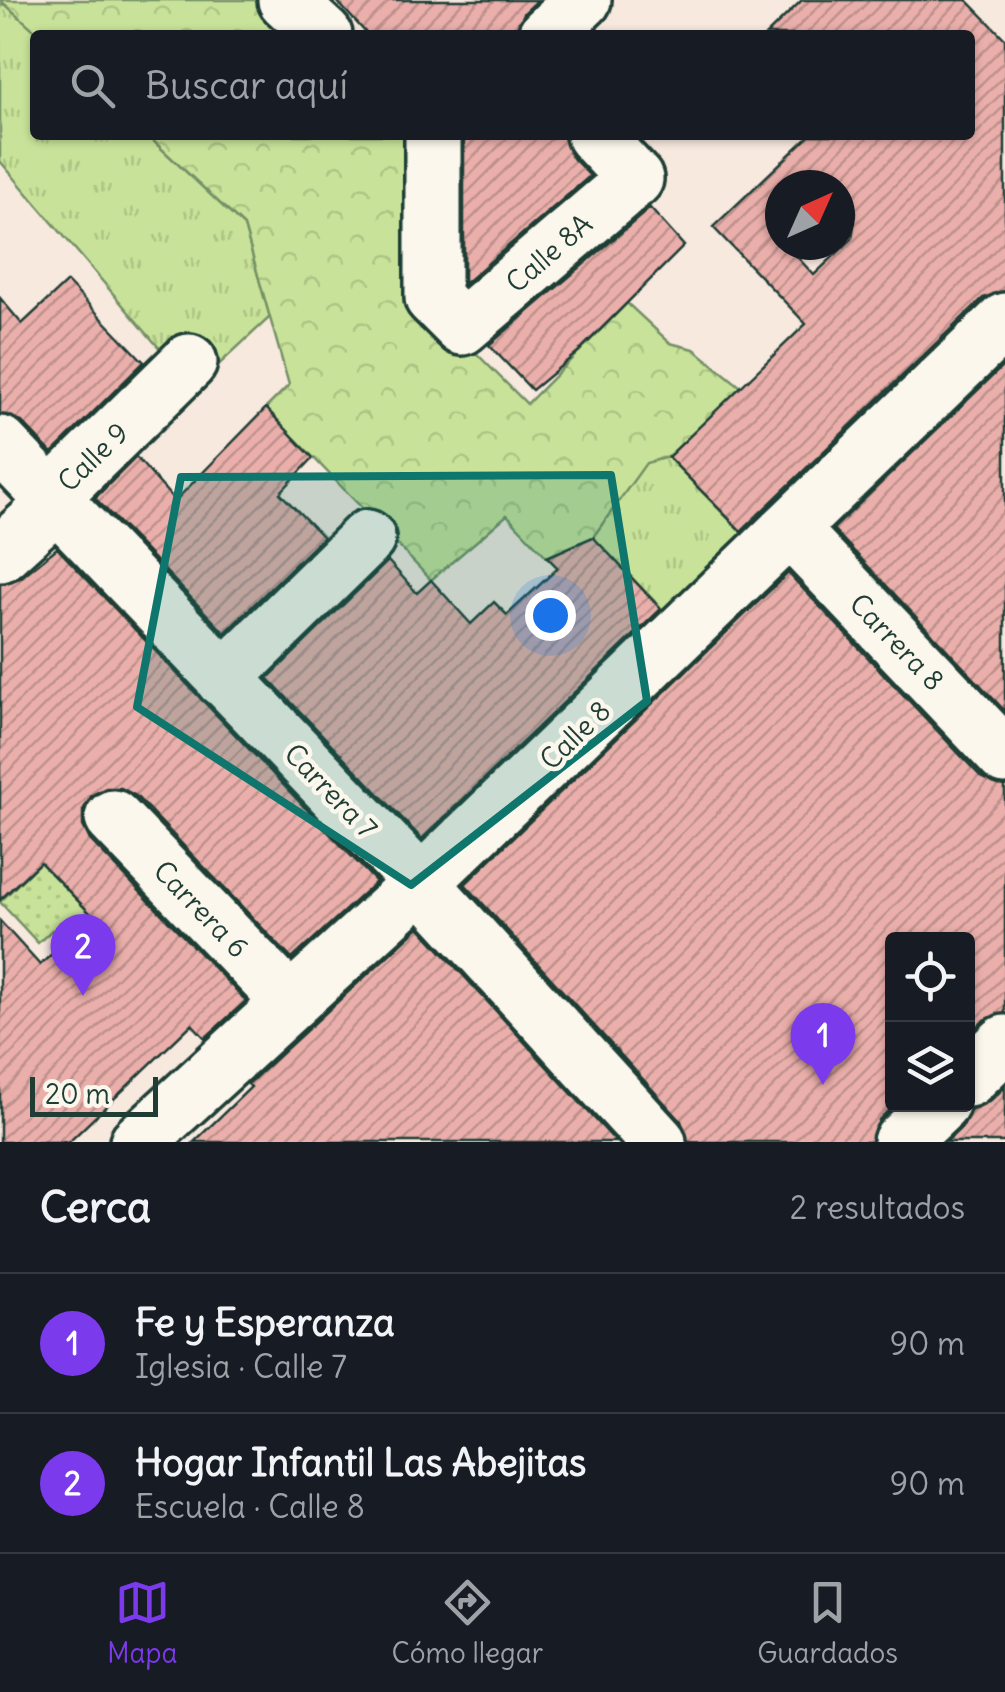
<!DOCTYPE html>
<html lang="es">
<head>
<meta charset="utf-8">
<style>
  body { margin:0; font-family:Delius,sans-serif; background:#20242c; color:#f1f3f6 }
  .controls { position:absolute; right:30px; bottom:30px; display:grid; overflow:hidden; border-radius:10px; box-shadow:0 2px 8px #0004 }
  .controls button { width:90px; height:90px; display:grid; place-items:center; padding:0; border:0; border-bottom:2px solid #363941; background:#171b24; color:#f1f3f6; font:50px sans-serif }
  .compass { position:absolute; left:765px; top:170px; width:90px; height:90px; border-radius:50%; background:#171b24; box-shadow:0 2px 8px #0004; rotate:45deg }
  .scale { position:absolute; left:30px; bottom:25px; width:128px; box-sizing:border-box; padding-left:10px; border:5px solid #1f3d34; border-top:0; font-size:28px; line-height:35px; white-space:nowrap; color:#1f3d34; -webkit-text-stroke:8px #fbf7ec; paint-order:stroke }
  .you { position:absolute; left:550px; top:615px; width:35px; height:35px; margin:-25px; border:8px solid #fff; border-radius:50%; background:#1a73e8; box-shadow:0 0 0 15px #1a73e833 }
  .badge { display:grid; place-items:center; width:65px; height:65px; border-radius:50%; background:#7c3aed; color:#fff; font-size:32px; font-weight:700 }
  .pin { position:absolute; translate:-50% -82px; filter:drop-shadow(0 2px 5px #0008) }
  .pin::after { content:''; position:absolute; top:52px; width:35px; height:30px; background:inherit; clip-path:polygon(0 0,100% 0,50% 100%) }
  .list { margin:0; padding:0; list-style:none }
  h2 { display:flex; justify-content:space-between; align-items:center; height:130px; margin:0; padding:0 40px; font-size:42px }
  h2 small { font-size:32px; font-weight:400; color:#9ea1a6 }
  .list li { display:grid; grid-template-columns:65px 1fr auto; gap:30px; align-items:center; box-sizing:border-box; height:140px; padding:0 40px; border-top:2px solid #363941 }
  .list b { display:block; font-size:38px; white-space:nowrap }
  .list p { margin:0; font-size:32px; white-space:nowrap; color:#9ea1a6 }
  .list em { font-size:32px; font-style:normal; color:#9ea1a6 }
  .icon { flex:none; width:55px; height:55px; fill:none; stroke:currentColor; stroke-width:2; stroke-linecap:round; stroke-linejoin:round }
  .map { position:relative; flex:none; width:1005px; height:1142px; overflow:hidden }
  .search { position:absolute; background:#171b24; box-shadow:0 2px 8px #0004; left:30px; right:30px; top:30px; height:110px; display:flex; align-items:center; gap:25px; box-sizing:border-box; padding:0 35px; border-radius:10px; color:#9ea1a6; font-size:38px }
  .sheet { height:410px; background:#171b24 }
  nav { display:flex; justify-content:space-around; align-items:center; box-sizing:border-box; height:140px; border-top:2px solid #363941; background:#171b24; font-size:28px; color:#9ea1a6 }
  nav a { display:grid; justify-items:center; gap:5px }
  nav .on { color:#7c3aed }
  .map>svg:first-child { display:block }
  .grass { fill:url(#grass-tufts); stroke:#749066; stroke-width:2.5 }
  .forest { fill:url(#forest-crowns); stroke:#749066; stroke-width:2.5 }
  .park { fill:url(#park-dots); stroke:#749066; stroke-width:2.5 }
  .building { fill:url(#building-hatch); stroke:#1f3d34; stroke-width:2.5; fill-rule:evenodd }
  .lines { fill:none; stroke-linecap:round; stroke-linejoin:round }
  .minor-casing { stroke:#1f3d34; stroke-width:62 }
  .major-casing { stroke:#1f3d34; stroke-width:62 }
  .minor { stroke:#fbf7ec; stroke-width:55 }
  .major { stroke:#fbf7ec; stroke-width:55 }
  .marked { fill:#0f766e; fill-opacity:0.2; stroke:#0f766e; stroke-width:8; stroke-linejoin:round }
  .labels { text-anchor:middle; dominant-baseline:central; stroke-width:9; stroke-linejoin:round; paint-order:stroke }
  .street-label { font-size:28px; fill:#1f3d34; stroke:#fbf7ec }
</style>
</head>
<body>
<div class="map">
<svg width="1005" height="1142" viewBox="0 0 1005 1142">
  <defs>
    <pattern id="grass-tufts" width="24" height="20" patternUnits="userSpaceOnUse" patternTransform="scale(2.5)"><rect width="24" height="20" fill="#c8e399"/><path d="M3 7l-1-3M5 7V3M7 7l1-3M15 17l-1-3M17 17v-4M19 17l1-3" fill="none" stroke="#abc484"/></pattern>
    <pattern id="forest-crowns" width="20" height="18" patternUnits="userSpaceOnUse" patternTransform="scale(2.5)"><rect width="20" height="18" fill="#c8e399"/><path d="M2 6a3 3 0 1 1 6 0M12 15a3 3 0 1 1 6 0" fill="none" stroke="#abc484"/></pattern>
    <pattern id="park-dots" width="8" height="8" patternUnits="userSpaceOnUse" patternTransform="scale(2.5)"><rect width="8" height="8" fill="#c8e399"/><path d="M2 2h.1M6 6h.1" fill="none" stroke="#abc484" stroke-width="1.8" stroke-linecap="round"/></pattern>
    <pattern id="building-hatch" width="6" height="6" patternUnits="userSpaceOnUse" patternTransform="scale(2.5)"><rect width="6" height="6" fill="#ebafab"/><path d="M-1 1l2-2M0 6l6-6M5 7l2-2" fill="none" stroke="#be908c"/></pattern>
  </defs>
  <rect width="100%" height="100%" fill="#f8e9df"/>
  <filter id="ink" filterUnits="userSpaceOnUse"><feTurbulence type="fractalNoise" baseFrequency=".01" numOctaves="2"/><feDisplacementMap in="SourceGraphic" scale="20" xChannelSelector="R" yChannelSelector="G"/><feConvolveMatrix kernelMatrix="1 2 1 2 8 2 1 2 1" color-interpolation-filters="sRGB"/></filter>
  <g filter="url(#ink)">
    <path class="grass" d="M0,4L9,6L40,35H35V135H147L244,226L270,317L212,371L177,336L161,350L0,161Z
      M668,457L744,535L665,612L593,537L646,462Z"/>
    <path class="forest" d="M0,0H264L304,35H40Z
      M147,135H410L424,301L527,404L627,303L670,343L694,349L741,387L668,457L646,463L593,537L547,557L507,515L431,580L266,408L289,385L244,226Z"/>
    <path class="park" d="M40,862L93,916L65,942L52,930L38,943L0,902Z"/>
    <path class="building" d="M336,0H538L524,13L516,35H368Z
      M802,0H967L1005,39V291L983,298L741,531L668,457L806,324L713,227L810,135H970V35H766ZM780,185H840V196L856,212L852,239L814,275L786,245H780Z
      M464,135H564L571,156L590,176L464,284Z
      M650,208L684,246L578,352L532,390L489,345Z
      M67,282L144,362L52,453L22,422L0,414V298L22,324Z
      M1005,364V711L833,529Z
      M266,408L313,458L280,493L323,537L225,633L95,498L136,457L175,501Z
      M593,537L661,609L422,839L268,678L388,561L417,593L431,580L471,624L494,602L507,615L558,568L547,557Z
      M57,548L376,882L292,959L136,796L121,788H106L92,795L83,810V826L90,840L246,1001L205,1038L192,1024L69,1142H0V921L40,965L93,916L40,862L0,900V584L20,578Z
      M788,573L982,778L1005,786V1013L984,1020L968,1036V940H892L895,1104L879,1120L871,1142H688L681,1121L465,884Z
      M419,927L616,1142H194L251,1087L248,1084Z
      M1005,1087V1142H946L963,1126L971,1109L989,1102Z"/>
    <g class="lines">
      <g class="minor-casing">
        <path id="minor" d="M286,0L324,35
          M546,35L583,0
          M433,135V298L462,327L635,179L594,135
          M0,444L421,883L658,1142
          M790,529L1005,756
          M0,554L40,518L52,496L189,362
          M223,679L367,538
          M113,818L289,1001"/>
      </g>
      <g class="major-casing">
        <path id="major" d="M968,1079L1005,1043
          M138,1142L421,883L1005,321
          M901,1142L941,1104"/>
      </g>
      <use href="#minor" class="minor"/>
      <use href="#major" class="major"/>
    </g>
  </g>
  <path class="marked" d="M611,475L647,701L411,885L137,707L181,477Z"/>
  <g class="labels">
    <g class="street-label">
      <text transform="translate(549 253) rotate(-41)">Calle 8A</text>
      <text transform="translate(93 457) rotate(-44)">Calle 9</text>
      <text transform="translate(897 642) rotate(46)">Carrera 8</text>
      <text transform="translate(575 735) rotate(-44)">Calle 8</text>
      <text transform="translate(331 791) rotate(46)">Carrera 7</text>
      <text transform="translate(201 909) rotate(46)">Carrera 6</text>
    </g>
  </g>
</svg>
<div class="controls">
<button><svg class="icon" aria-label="locate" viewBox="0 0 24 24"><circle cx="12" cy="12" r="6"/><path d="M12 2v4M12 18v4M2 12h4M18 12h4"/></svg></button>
<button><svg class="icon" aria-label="layers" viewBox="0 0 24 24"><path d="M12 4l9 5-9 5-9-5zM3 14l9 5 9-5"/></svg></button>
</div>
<svg class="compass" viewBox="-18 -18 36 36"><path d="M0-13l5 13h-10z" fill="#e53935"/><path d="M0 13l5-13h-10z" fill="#9ea1a6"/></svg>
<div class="scale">20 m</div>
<div class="you"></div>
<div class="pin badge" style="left:823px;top:1085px">1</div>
<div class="pin badge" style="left:83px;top:996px">2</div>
<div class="search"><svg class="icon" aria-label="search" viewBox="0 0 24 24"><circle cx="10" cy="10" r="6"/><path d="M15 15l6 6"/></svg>Buscar aquí</div>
</div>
<section class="sheet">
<h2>Cerca<small>2 resultados</small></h2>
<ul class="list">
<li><span class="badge">1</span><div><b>Fe y Esperanza</b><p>Iglesia · Calle 7</p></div><em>90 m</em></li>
<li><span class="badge">2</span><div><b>Hogar Infantil Las Abejitas</b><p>Escuela · Calle 8</p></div><em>90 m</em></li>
</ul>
</section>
<nav>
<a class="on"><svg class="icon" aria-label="map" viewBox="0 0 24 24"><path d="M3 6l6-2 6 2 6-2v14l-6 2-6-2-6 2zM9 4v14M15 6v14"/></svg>Mapa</a>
<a><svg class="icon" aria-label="directions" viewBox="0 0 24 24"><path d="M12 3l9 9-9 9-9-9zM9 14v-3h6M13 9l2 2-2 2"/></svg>Cómo llegar</a>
<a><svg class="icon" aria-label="saved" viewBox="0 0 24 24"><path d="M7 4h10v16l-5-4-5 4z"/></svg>Guardados</a>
</nav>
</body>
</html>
